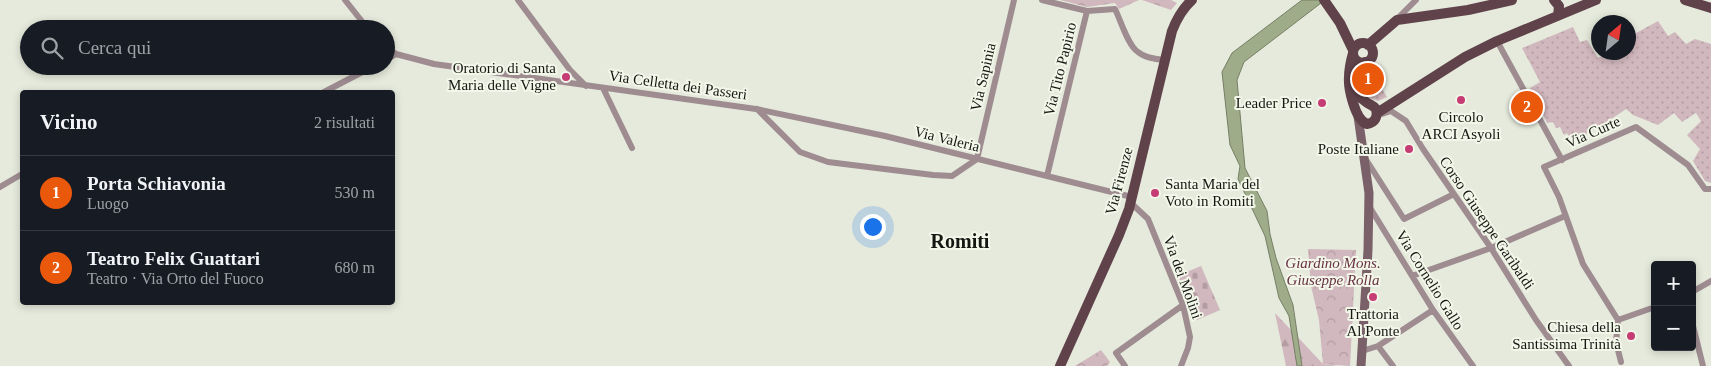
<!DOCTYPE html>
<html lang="it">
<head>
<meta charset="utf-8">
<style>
  body { margin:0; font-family:"Times New Roman",serif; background:#20242c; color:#f1f3f6 }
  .controls { position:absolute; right:15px; bottom:15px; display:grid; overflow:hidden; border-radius:5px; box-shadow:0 2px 8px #0003 }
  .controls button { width:45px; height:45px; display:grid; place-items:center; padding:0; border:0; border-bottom:1px solid #363941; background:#171b24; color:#f1f3f6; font:25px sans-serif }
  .compass { position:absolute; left:1591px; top:15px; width:45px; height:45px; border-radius:50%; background:#171b24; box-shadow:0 2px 8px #0003; rotate:29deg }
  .you { position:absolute; left:872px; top:226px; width:18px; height:18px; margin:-12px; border:4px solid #fff; border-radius:50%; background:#1a73e8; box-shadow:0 0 0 8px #1a73e833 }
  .badge { display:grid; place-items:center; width:32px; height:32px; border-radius:50%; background:#ea580c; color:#fff; font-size:16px; font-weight:700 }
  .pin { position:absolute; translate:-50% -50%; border:2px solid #fff; box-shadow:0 1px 5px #0006 }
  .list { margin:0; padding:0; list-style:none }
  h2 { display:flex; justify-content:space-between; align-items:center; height:65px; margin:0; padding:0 20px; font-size:21px }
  h2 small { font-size:16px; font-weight:400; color:#9ea1a6 }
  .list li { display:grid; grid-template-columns:32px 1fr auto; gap:15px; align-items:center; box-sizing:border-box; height:75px; padding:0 20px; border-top:1px solid #363941 }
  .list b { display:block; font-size:19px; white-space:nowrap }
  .list p { margin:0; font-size:16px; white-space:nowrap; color:#9ea1a6 }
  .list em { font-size:16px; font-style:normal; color:#9ea1a6 }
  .icon { flex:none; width:28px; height:28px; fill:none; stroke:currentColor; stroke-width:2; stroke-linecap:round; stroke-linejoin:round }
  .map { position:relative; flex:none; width:1711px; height:366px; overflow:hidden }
  .search { position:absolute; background:#171b24; box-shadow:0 2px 8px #0003; left:20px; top:20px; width:375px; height:55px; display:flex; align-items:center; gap:12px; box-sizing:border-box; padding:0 18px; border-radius:28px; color:#9ea1a6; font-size:19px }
  .panel { position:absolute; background:#171b24; box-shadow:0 2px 8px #0003; left:20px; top:90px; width:375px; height:215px; border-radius:5px }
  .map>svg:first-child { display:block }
  .grass { fill:url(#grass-dots) }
  .forest { fill:url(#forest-firs) }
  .cemetery { fill:url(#cemetery-stones) }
  .park { fill:url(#park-crowns) }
  .water { fill:#9fac89; stroke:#767f65 }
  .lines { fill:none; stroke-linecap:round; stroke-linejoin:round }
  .minor { stroke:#9e8c91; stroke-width:6 }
  .secondary { stroke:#7a6068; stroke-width:9 }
  .primary { stroke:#60424b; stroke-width:10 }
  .poi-dot { fill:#c63c74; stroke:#f2f7e9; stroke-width:2 }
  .labels { text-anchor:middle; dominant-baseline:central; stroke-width:4; stroke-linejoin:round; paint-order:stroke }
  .poi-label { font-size:15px; fill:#151712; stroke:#f2f7e9; text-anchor:end }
  .street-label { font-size:15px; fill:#151712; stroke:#f2f7e9 }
  .park-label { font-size:15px; font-style:italic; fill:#693345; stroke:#f2f7e9 }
  .district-label { font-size:20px; font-weight:bold; fill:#151712; stroke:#f2f7e9 }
</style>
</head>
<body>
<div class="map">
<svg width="1711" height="366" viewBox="0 0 1711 366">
  <defs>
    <pattern id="grass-dots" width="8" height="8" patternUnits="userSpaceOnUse" patternTransform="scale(1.25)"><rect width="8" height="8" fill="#d1b7be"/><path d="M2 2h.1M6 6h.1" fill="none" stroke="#b39da2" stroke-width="1.8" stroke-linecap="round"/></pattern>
    <pattern id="forest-firs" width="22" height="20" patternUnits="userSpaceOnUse" patternTransform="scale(1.25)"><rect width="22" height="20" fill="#d1b7be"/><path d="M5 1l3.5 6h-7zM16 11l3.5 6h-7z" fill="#b39da2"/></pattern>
    <pattern id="cemetery-stones" width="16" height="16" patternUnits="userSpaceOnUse" patternTransform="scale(1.25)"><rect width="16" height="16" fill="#d1b7be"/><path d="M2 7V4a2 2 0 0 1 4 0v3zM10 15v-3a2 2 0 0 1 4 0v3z" fill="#b39da2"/></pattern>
    <pattern id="park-crowns" width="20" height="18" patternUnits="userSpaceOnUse" patternTransform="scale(1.25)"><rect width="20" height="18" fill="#d1b7be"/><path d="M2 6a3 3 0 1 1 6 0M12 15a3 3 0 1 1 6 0" fill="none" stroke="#b39da2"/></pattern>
  </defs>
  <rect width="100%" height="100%" fill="#e5eadc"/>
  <path class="grass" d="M1658,21L1668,36L1675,32L1686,44L1695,39L1711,44V183L1705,181L1693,161L1700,149L1687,135L1701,121L1696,113L1682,122L1674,113L1658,125L1633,115L1626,109L1610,120L1576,140L1570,139L1567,133L1564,135L1560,127L1556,128L1553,122L1547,123L1530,88L1540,82L1522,48L1573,27L1580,42L1587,40L1598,58L1608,53L1628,52L1629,37Z
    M1381,87L1387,97L1378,101L1365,96L1361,90C1368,94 1372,94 1380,90L1379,88Z"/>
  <path class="forest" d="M1275,313L1323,364L1339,366H1286Z"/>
  <path class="cemetery" d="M1201,266L1220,310L1197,320L1177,276Z"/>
  <path class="park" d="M1060,0H1139L1119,9L1115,3L1087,7Z
    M1142,0H1171L1177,3L1171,10Z
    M1308,249L1356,250L1350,366L1323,364L1319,320L1311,286Z
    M1101,350L1110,362L1107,366H1075Z"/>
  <path class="water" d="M1302,0H1325L1244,62L1237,80L1245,168L1267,211L1270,234L1276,258L1293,305L1302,366H1297L1289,316L1279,298L1265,236L1238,179L1240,166L1230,145L1222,72L1232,53Z"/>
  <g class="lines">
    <path class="minor" d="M345,0L368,29
      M518,0L570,70L586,86
      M1042,0L1087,11L1047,176
      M1087,11L1115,9C1121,21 1128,46 1138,52C1145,58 1156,59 1165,60
      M1396,20L1416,0
      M1497,41L1562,160
      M386,46L396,54L434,64L756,109L885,136L1132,197
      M386,60L396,54
      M603,88L632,148
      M324,92L374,66
      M757,109L800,152L828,162L933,175L952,176L977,159L1014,0
      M1382,114L1391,111L1406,121L1423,149L1491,248L1536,320L1569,366
      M1365,158L1404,219L1454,194
      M0,187L22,174
      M1131,203L1148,219L1183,305L1190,337L1188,348L1181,366
      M1369,206L1433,310L1473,366
      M1412,276L1491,248L1565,216
      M1692,292L1711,281
      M1618,320L1655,307
      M1692,322L1703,366
      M1378,346L1393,366
      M1362,351L1378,346L1433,310
      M1621,362L1616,342L1618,320L1583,264L1559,197L1544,167L1636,127L1688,165L1705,189H1711
      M1125,366L1116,353L1183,305"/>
    <path class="secondary" d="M1358,116L1369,193L1368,250L1361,366"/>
    <path class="primary" d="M1324,0L1340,23L1353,50
      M1554,0L1559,6L1558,16
      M1685,0L1711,8
      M1353 53a10 10 0 1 1 20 0a10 10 0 1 1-20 0Z
      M1368,45L1397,20L1468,10L1512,0
      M1353,53C1351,60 1349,69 1349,77C1348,88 1355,120 1367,124C1375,123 1378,117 1376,109C1373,105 1370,105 1366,102C1350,92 1355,74 1365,62
      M1377,113L1465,57L1497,41L1596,0
      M1060,366L1119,235L1129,209L1172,31C1177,18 1182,9 1192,0"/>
  </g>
  <g class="poi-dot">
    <circle cx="566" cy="77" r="5"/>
    <circle cx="1461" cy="100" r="5"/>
    <circle cx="1322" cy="103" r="5"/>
    <circle cx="1409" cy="149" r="5"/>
    <circle cx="1155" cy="193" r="5"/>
    <circle cx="1373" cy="297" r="5"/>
    <circle cx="1631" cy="336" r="5"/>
  </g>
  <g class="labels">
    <g class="poi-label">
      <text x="556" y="68">Oratorio di Santa<tspan x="556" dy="17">Maria delle Vigne</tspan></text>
      <text x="1312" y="103">Leader Price</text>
      <text x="1461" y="117" text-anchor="middle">Circolo<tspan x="1461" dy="17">ARCI Asyoli</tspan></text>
      <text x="1399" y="149">Poste Italiane</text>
      <text x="1165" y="184" text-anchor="start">Santa Maria del<tspan x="1165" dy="17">Voto in Romiti</tspan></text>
      <text x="1373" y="314" text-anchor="middle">Trattoria<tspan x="1373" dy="17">Al Ponte</tspan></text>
      <text x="1621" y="327">Chiesa della<tspan x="1621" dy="17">Santissima Trinità</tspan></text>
    </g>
    <g class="street-label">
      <text transform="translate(1060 69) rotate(-76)">Via Tito Papirio</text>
      <text transform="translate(983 77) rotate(-77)">Via Sapinia</text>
      <text transform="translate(678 85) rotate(8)">Via Celletta dei Passeri</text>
      <text transform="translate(1593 132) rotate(-24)">Via Curte</text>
      <text transform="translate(947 139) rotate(14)">Via Valeria</text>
      <text transform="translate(1119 181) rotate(-75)">Via Firenze</text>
      <text transform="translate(1487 223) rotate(56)">Corso Giuseppe Garibaldi</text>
      <text transform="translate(1183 277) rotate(70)">Via dei Molini</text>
      <text transform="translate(1430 280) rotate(58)">Via Cornelio Gallo</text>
    </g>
    <g class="park-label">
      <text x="1333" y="263">Giardino Mons.<tspan x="1333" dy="17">Giuseppe Rolla</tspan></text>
    </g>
    <g class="district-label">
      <text x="960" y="241">Romiti</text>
    </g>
  </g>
</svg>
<div class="controls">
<button>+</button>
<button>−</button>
</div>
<svg class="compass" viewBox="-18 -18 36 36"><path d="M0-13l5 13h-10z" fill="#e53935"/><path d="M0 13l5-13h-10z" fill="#9ea1a6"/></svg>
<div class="you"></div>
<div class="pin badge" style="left:1368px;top:79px">1</div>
<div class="pin badge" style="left:1527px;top:107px">2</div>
<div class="search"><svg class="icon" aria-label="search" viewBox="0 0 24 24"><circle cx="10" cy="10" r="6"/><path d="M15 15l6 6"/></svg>Cerca qui</div>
<section class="panel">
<h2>Vicino<small>2 risultati</small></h2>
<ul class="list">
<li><span class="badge">1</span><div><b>Porta Schiavonia</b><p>Luogo</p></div><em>530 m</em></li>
<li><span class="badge">2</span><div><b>Teatro Felix Guattari</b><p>Teatro · Via Orto del Fuoco</p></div><em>680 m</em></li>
</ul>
</section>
</div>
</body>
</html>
